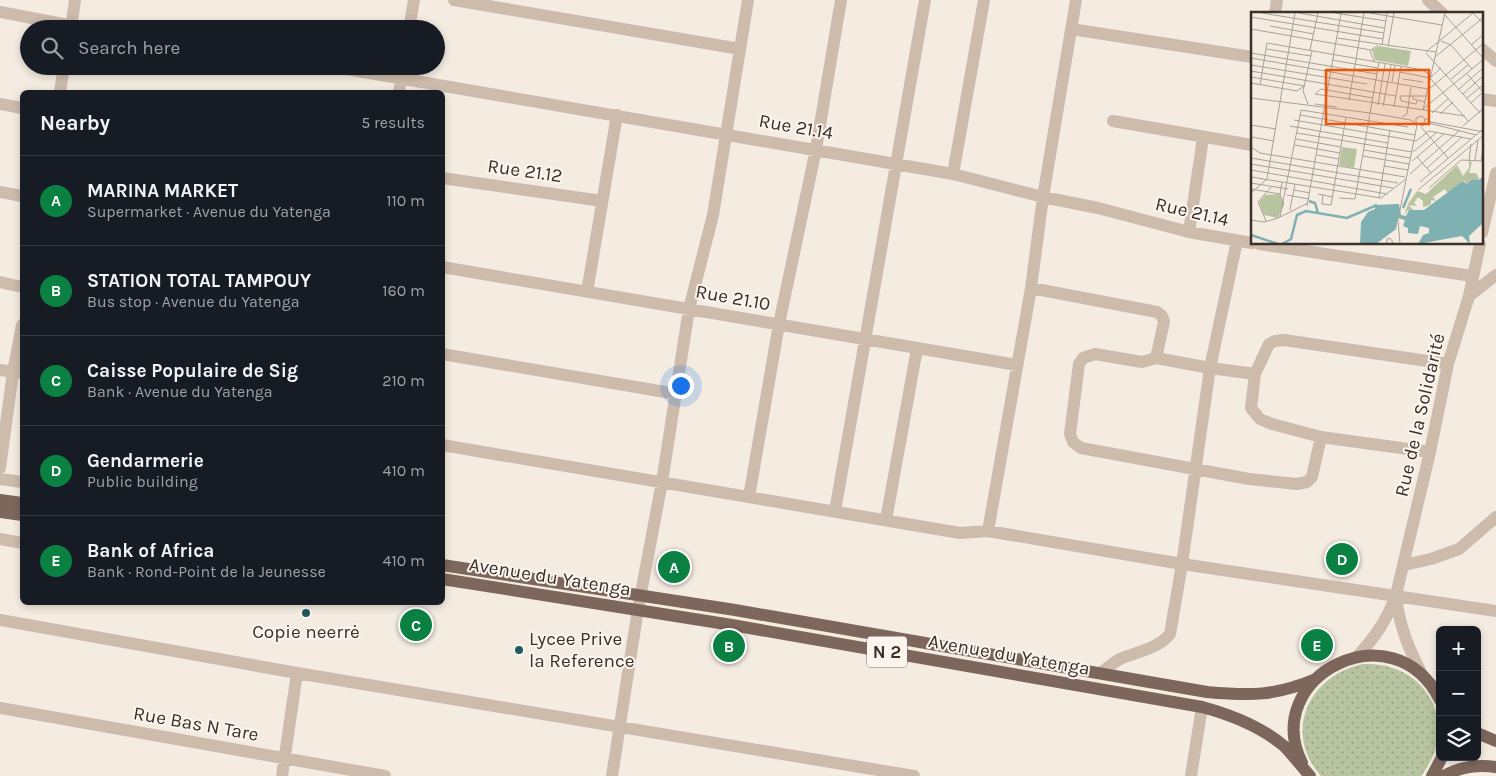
<!DOCTYPE html>
<html lang="en">
<head>
<meta charset="utf-8">
<style>
  body { margin:0; font-family:Karla,sans-serif; background:#242831; color:#f1f3f6 }
  .controls { position:absolute; right:15px; bottom:15px; display:grid; overflow:hidden; border-radius:8px; box-shadow:0 2px 8px #0003 }
  .controls button { width:45px; height:45px; display:grid; place-items:center; padding:0; border:0; border-bottom:1px solid #363941; background:#171b24; color:#f1f3f6; font:25px sans-serif }
  .you { position:absolute; left:680px; top:385px; width:18px; height:18px; margin:-12px; border:4px solid #fff; border-radius:50%; background:#1a73e8; box-shadow:0 0 0 8px #1a73e833 }
  .badge { display:grid; place-items:center; width:32px; height:32px; border-radius:50%; background:#0b8043; color:#fff; font-size:16px; font-weight:700 }
  .pin { position:absolute; translate:-50% -50%; border:2px solid #fff; box-shadow:0 1px 5px #0006 }
  .list { margin:0; padding:0; list-style:none }
  h2 { display:flex; justify-content:space-between; align-items:center; height:65px; margin:0; padding:0 20px; font-size:21px }
  h2 small { font-size:16px; font-weight:400; color:#9ea1a6 }
  .list li { display:grid; grid-template-columns:32px 1fr auto; gap:15px; align-items:center; box-sizing:border-box; height:90px; padding:0 20px; border-top:1px solid #363941 }
  .list b { display:block; font-size:19px; white-space:nowrap }
  .list p { margin:0; font-size:16px; white-space:nowrap; color:#9ea1a6 }
  .list em { font-size:16px; font-style:normal; color:#9ea1a6 }
  .icon { flex:none; width:28px; height:28px; fill:none; stroke:currentColor; stroke-width:2; stroke-linecap:round; stroke-linejoin:round }
  .map { position:relative; flex:none; width:1496px; height:776px; overflow:hidden }
  .search { position:absolute; background:#171b24; box-shadow:0 2px 8px #0003; left:20px; top:20px; width:425px; height:55px; display:flex; align-items:center; gap:12px; box-sizing:border-box; padding:0 18px; border-radius:28px; color:#9ea1a6; font-size:19px }
  .panel { position:absolute; background:#171b24; box-shadow:0 2px 8px #0003; left:20px; top:90px; width:425px; height:515px; border-radius:8px }
  .map>svg:first-child { display:block }
  .grass { fill:url(#grass-dots) }
  .lines { fill:none; stroke-linecap:round; stroke-linejoin:round }
  .minor { stroke:#cdbbac; stroke-width:12 }
  .major { stroke:#7d675c; stroke-width:12 }
  .poi-dot { fill:#1f5a5e; stroke:#fbf5ee; stroke-width:2 }
  .labels { text-anchor:middle; dominant-baseline:central; stroke-width:4; stroke-linejoin:round; paint-order:stroke }
  .shield { fill:#fbf5ee; stroke:#756b66; stroke-width:1 }
  .shield-label { font-size:18px; font-weight:bold; fill:#3b302b }
  .street-label { font-size:19px; fill:#3b302b; stroke:#fbf5ee }
  .poi-label { font-size:19px; fill:#3b302b; stroke:#fbf5ee }
  .inset-river { fill:none; stroke:#7fb0b2; stroke-width:2.5 }
  .inset-road { fill:none; stroke:#aaa098; stroke-width:1 }
  .view { fill:#e8590c; fill-opacity:0.15; stroke:#e8590c; stroke-width:2.5 }
  .inset-edge { fill:none; stroke:#3b302b; stroke-width:2.5 }
</style>
</head>
<body>
<div class="map">
<svg width="1496" height="776" viewBox="0 0 1496 776">
  <defs>
    <pattern id="grass-dots" width="8" height="8" patternUnits="userSpaceOnUse" patternTransform="scale(1.25)"><rect width="8" height="8" fill="#b8c4a0"/><path d="M2 2h.1M6 6h.1" fill="none" stroke="#97a083" stroke-width="1.8" stroke-linecap="round"/></pattern>
  </defs>
  <rect width="100%" height="100%" fill="#f4ebe1"/>
  <path class="grass" d="M1363,664C1427,661 1461,725 1421,776H1321C1282,732 1309,675 1363,664Z"/>
  <g class="lines">
    <path class="minor" d="M454,0L740,49
      M1428,0L1443,14
      M0,12L89,29
      M1275,14L1277,0
      M71,29L75,0
      M409,29L414,0
      M1071,29L1252,57
      M1482,49L1496,61
      M329,66L953,174L1043,197L1098,208L1189,232L1252,243
      M60,92L64,66
      M399,92L403,66
      M1482,99L1496,101
      M0,104L22,108
      M1113,121L1252,145
      M953,174L984,0
      M442,178L602,201
      M0,192L22,196
      M1189,232L1203,138
      M1482,233L1496,173
      M1259,244L1472,276
      M442,267L1017,365
      M0,282L22,287
      M1031,288L1157,312L1162,316L1164,322L1156,358
      M587,292L617,115
      M1469,296L1496,275
      M442,354L677,394
      M0,370L22,373
      M1255,374L1210,368L1156,358L1142,362L1095,354L1083,358L1079,364L1070,434L1073,442L1081,448L1249,479L1297,484L1307,482L1312,477L1321,437
      M442,445L960,533L988,531L1182,564L1496,611
      M1430,452L1321,437L1272,424L1260,419L1251,408L1255,374L1269,344L1275,341L1284,340L1448,364
      M0,468L13,372L22,325
      M0,479L22,482
      M749,497L779,324L816,149L841,0
      M835,511L925,0
      M886,520L917,349
      M988,531L1031,288L1043,197L1076,0
      M0,539L22,543
      M1404,565L1431,559L1459,549L1496,517
      M1396,597C1400,628 1409,650 1423,676
      M0,620L297,673L914,776
      M1357,657C1375,637 1387,620 1396,595L1430,452L1448,364L1469,296L1480,244
      M1100,673C1106,669 1113,663 1120,659C1138,651 1156,650 1170,634L1182,564L1210,368L1237,241
      M0,708L385,776
      M282,776L297,673
      M612,776L638,609L662,482L689,309L713,215L748,0
      M1191,776L1202,707"/>
    <path class="major" d="M0,500L22,503
      M0,512L22,515
      M442,565L735,610L1207,692C1251,696 1275,696 1316,679
      M442,579L732,625L1202,707C1232,715 1260,726 1284,746C1293,755 1301,766 1310,776
      M1477,733L1496,741
      M1302,763C1259,676 1394,607 1440,700
      M1432,776L1442,757
      M1444,776C1460,767 1477,764 1496,767"/>
  </g>
  <g class="poi-dot">
    <circle cx="306" cy="613" r="5"/>
    <circle cx="519" cy="650" r="5"/>
  </g>
  <g class="labels">
    <rect class="shield" x="867" y="636.5" width="40" height="31" rx="4"/>
    <g class="shield-label">
      <text x="887" y="652">N 2</text>
    </g>
    <g class="street-label">
      <text transform="translate(796 127) rotate(10)">Rue 21.14</text>
      <text transform="translate(525 171) rotate(8)">Rue 21.12</text>
      <text transform="translate(1192 212) rotate(13)">Rue 21.14</text>
      <text transform="translate(733 298) rotate(10)">Rue 21.10</text>
      <text transform="translate(1420 415) rotate(-77)">Rue de la Solidarité</text>
      <text transform="translate(550 577) rotate(9)">Avenue du Yatenga</text>
      <text transform="translate(1009 655) rotate(10)">Avenue du Yatenga</text>
      <text transform="translate(196 724) rotate(10)">Rue Bas N Tare</text>
    </g>
    <g class="poi-label">
      <text x="306" y="632">Copie neerrė</text>
      <text x="529" y="639" text-anchor="start">Lycee Prive<tspan x="529" dy="22">la Reference</tspan></text>
    </g>
  </g>
  <g transform="translate(1251 12)">
    <rect width="232" height="232" fill="#f4ebe1"/>
    <path d="M128,34L160,39L157,54L124,48L121,38ZM28,182L33,193L27,206L13,203L8,190L14,183Z" fill="#b8c4a0"/>
    <path d="M218,149L221,150L218,161H225L229,168L221,167L216,172L213,168L197,182L194,177L182,185L185,189L180,188V192L176,194L172,195V189L167,185L163,191L166,194L158,193L162,198H157L153,203L157,192L166,179L175,182L206,153L212,164L218,156Z" fill="#b8c4a0"/>
    <path d="M91,135L106,137L103,156L88,153Z" fill="#b8c4a0"/>
    <path d="M232,164V211L218,224L219,232L211,224L167,232L172,223L178,221V216L169,214L167,222L157,221V216L152,214L154,208L147,206L145,217L125,232H109L110,210L117,200L124,197V193L148,192L150,203L155,204L158,198H173L212,169L216,172L221,167L228,168Z" fill="#7fb0b2"/>
    <path class="inset-river" d="M58,189L64,191L67,201M152,196L160,177M0,223L27,232M31,232L40,227L46,203L55,199L96,206L126,193"/>
    <path class="inset-road" d="M11,1L133,21M48,1L133,16M84,1L135,9M119,1L191,13M222,1L233,12M0,5L132,27M19,14L63,22M0,17L120,38M86,26L185,40M190,29L200,33L221,57M131,33L136,1M220,33L233,22M137,34L143,1M15,37L60,44M59,38L67,1M175,40L222,1M0,41L126,62M175,41L229,101M184,45L233,5M0,46L177,77M81,48L127,56M123,49L119,39L127,33M0,53L116,72M0,59L145,84M149,60L179,66L190,56M216,62L233,81M0,65L54,74M179,66L218,110M152,67L172,70M200,67L217,53M141,70L144,53M0,71L46,79L53,74M9,73L16,31L172,58L180,64M208,77L233,55M177,78L233,31M64,82L214,104M64,82L70,77L122,86M212,82L233,63M162,84V87L174,90M0,86L119,101L160,108L165,112M216,86L233,72M98,88L113,1M166,89L165,92L150,89L149,84H175M220,91L232,80M57,92L52,79L61,39M64,92L86,95M127,93L134,52M132,94L140,53M143,95L150,54M172,97L233,47L193,2M172,98L194,1M181,101L198,86M189,102L202,90M49,103L164,123M151,105L156,102L160,75M174,107L172,114L165,111V106L170,104L180,110L233,120M43,108L165,129L178,119L220,127M178,111L225,123L233,116M0,113L25,117M39,114L137,131M212,114L233,96M170,115L197,146M46,121L161,140M0,125L23,129M45,127L90,135M44,133L89,141M0,135L9,141L154,165M113,138L159,146M162,140L185,121M66,143L88,147M112,144L158,152M166,145L180,161M0,146L147,171M224,148L227,128M161,149L193,122M218,149L220,132M230,149L233,132M0,152L142,176M133,154L157,158M176,156L211,125M0,158L136,182M159,162L209,118M0,165L130,186L155,167M31,170L29,182L33,193M169,170L225,123M0,171L37,177M178,176L210,148L233,149M0,177L29,182M43,178L59,181M167,178L233,123M0,181L16,167L44,1M67,182L82,185M36,183L58,187M72,183L71,192L80,193L95,105M88,186L104,187L128,50M128,186L139,118M7,190L21,174M7,190L15,209M56,194L90,1M39,198L44,172M29,205L50,98L157,115M0,208L13,210L27,206L57,191M136,232V227L139,226L143,232M149,232L147,208L166,113"/>
    <path class="view" d="M75,58H178V112H75Z"/>
    <rect width="232" height="232" class="inset-edge"/>
  </g>
</svg>
<div class="controls">
<button>+</button>
<button>−</button>
<button><svg class="icon" aria-label="layers" viewBox="0 0 24 24"><path d="M12 4l9 5-9 5-9-5zM3 14l9 5 9-5"/></svg></button>
</div>
<div class="you"></div>
<div class="pin badge" style="left:674px;top:567px">A</div>
<div class="pin badge" style="left:729px;top:646px">B</div>
<div class="pin badge" style="left:416px;top:625px">C</div>
<div class="pin badge" style="left:1342px;top:559px">D</div>
<div class="pin badge" style="left:1317px;top:645px">E</div>
<div class="search"><svg class="icon" aria-label="search" viewBox="0 0 24 24"><circle cx="10" cy="10" r="6"/><path d="M15 15l6 6"/></svg>Search here</div>
<section class="panel">
<h2>Nearby<small>5 results</small></h2>
<ul class="list">
<li><span class="badge">A</span><div><b>MARINA MARKET</b><p>Supermarket · Avenue du Yatenga</p></div><em>110 m</em></li>
<li><span class="badge">B</span><div><b>STATION TOTAL TAMPOUY</b><p>Bus stop · Avenue du Yatenga</p></div><em>160 m</em></li>
<li><span class="badge">C</span><div><b>Caisse Populaire de Sig</b><p>Bank · Avenue du Yatenga</p></div><em>210 m</em></li>
<li><span class="badge">D</span><div><b>Gendarmerie</b><p>Public building</p></div><em>410 m</em></li>
<li><span class="badge">E</span><div><b>Bank of Africa</b><p>Bank · Rond-Point de la Jeunesse</p></div><em>410 m</em></li>
</ul>
</section>
</div>
</body>
</html>
